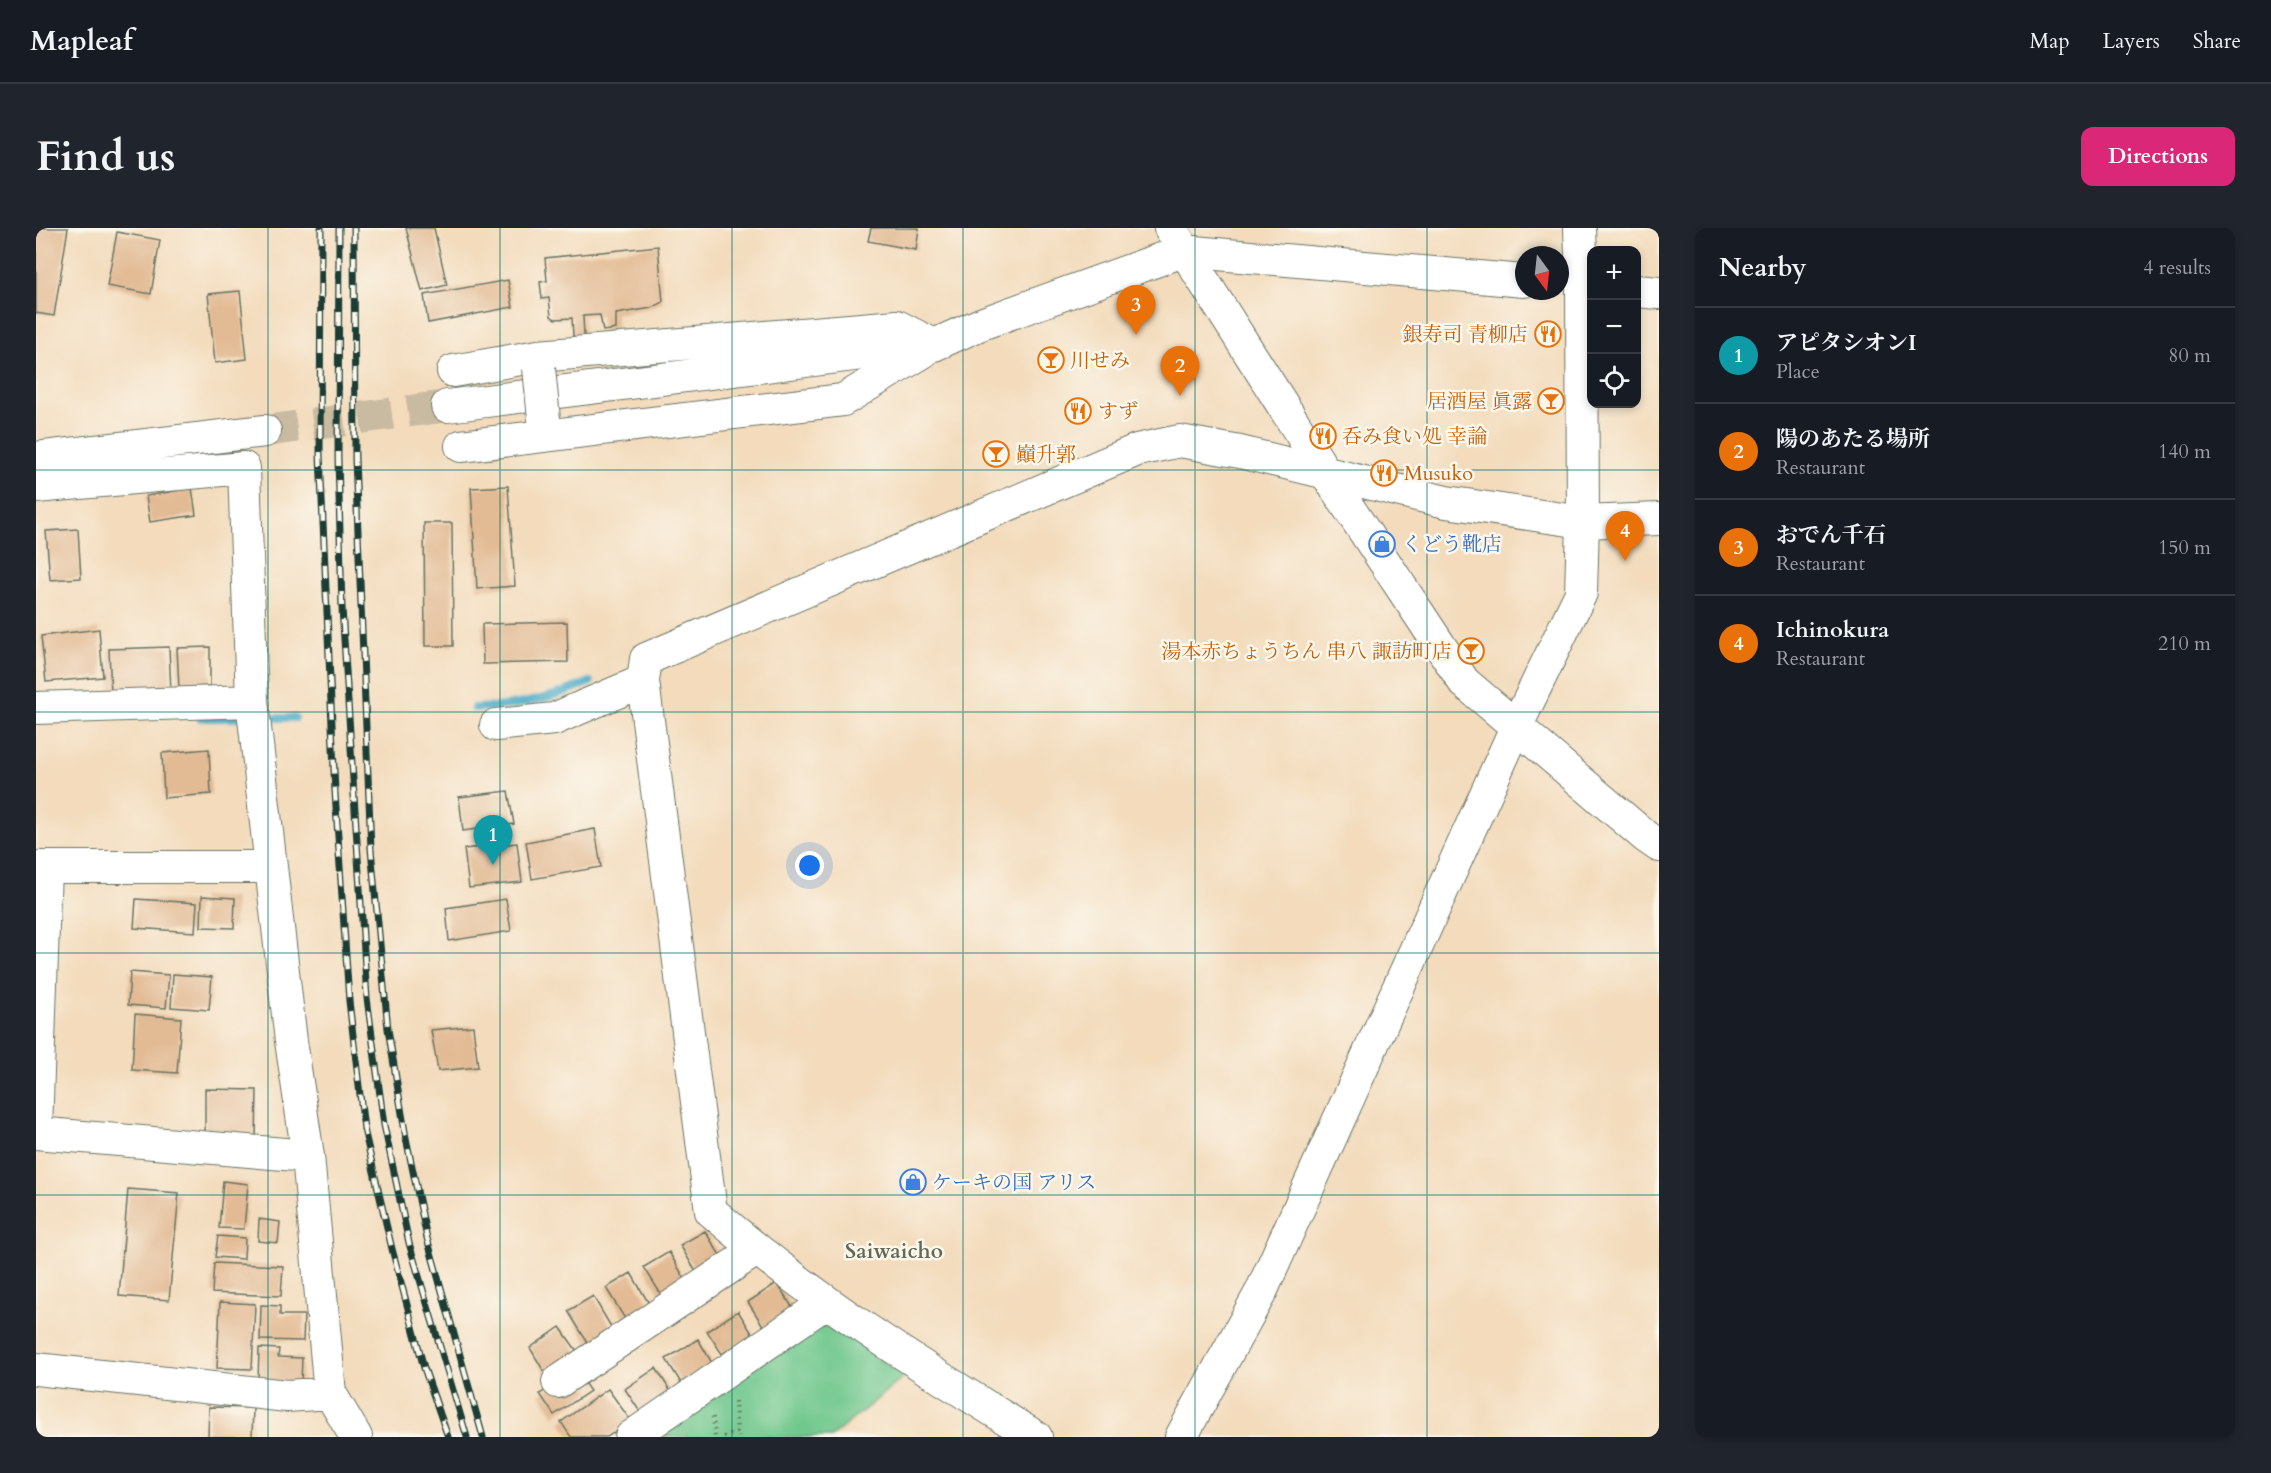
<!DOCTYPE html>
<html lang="en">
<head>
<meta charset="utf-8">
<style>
  body { margin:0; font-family:Cardo,"Noto Serif JP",serif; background:#20242c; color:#f1f3f6 }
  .controls { position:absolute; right:18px; top:18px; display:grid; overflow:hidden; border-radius:12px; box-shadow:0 3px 9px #0003 }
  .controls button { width:54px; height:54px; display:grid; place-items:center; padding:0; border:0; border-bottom:2px solid #363941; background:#171b24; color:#f1f3f6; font:30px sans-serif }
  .compass { position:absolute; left:1479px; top:18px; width:54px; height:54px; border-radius:50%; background:#171b24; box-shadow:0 3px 9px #0003; rotate:165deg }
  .you { position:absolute; left:774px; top:638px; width:21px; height:21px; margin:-15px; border:4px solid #fff; border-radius:50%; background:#1a73e8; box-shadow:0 0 0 9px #1a73e833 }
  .badge { display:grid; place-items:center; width:39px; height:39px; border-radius:50%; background:#db2777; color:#fff; font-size:20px; font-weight:700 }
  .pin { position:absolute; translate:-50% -50px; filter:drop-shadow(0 2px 3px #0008) }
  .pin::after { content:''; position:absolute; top:32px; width:21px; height:18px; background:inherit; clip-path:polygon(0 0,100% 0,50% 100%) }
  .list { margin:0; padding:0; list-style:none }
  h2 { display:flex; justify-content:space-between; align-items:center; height:78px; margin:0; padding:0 24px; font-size:26px }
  h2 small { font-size:20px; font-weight:400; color:#9ea1a6 }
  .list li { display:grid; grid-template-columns:39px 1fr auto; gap:18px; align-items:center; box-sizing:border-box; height:96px; padding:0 24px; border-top:2px solid #363941 }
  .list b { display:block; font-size:22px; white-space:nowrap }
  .list p { margin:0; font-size:20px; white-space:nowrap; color:#9ea1a6 }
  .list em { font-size:20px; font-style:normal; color:#9ea1a6 }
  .icon { flex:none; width:33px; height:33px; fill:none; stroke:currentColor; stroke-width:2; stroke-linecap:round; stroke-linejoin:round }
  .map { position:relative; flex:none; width:1623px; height:1209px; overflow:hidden; border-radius:12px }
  header { display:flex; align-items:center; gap:36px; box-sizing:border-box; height:84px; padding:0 30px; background:#171b24; border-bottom:2px solid #363941 }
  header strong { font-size:28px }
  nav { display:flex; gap:33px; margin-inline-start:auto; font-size:21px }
  .intro { display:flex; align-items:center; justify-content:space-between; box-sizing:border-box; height:144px; padding:0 36px }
  h1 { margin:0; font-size:42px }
  .button { padding:15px 27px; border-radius:12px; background:#db2777; color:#fff; font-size:21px; font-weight:700 }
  main { display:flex; gap:36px; padding:0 36px }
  aside { flex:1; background:#171b24; border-radius:12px; box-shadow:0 3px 9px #0003 }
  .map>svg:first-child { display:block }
  .green { fill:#71c88e; stroke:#488261; stroke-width:1.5 }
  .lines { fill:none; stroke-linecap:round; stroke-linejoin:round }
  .stream { stroke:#47aac7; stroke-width:8 }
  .building { fill:#e2ba93 }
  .minor-tunnel { stroke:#c9bba1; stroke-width:32; stroke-dasharray:32 16; stroke-linecap:butt }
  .minor-casing { stroke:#697464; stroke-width:34 }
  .path { stroke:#697464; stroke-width:4; stroke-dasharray:1.5 4.5; stroke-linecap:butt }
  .minor { stroke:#fff; stroke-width:32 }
  .rail-casing { stroke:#1f3d34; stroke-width:7 }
  .rail { stroke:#fbf7ec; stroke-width:4.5; stroke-dasharray:14; stroke-linecap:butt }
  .minor-bridge-casing { stroke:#697464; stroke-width:34; stroke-linecap:butt }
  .minor-bridge { stroke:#fff; stroke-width:32 }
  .grid { fill:none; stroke:#0f766e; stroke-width:1.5; stroke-opacity:0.55 }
  .labels { text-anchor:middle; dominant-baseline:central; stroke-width:5; stroke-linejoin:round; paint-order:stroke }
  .food-label { font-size:20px; fill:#c56008; stroke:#fbf7ec; text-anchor:start }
  .shop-label { font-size:20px; fill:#366cbe; stroke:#fbf7ec; text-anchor:start }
  .neighbourhood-label { font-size:21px; font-weight:bold; fill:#636955; stroke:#fbf7ec }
</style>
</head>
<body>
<header>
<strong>Mapleaf</strong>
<nav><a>Map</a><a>Layers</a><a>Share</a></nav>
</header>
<div class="intro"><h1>Find us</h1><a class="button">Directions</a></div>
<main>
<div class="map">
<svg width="1623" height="1209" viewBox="0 0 1623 1209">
  <rect width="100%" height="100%" fill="#fbf7ec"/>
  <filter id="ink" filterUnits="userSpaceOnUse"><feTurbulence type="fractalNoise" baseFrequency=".0167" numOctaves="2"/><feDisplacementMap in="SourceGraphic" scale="12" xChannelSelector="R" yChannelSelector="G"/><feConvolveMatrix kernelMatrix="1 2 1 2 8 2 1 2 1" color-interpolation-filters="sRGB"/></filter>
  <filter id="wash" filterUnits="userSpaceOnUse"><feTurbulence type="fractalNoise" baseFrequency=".008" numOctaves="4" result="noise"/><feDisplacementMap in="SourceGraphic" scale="24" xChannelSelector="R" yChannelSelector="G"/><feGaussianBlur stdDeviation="1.35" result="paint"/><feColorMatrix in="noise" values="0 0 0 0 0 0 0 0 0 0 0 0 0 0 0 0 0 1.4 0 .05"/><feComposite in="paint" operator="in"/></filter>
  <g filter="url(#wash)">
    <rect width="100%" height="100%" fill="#f3dbbc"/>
    <path class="green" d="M789,1088L868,1149L795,1209H607Z"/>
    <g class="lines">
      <path class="stream" d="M438,480C479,480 516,470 554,454
        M164,490H212
        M225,490H259"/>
    </g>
    <g id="blocks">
      <path class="building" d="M0,0H32L18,88L0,85Z
        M370,0H398L411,57L386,63Z
        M835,0H883L880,22L832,13Z
        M81,4L124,12L115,66L71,58Z
        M622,18L627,74L616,80L580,86V101L567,103L564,87L547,88L548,107L544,111L537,108L536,90L519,91L515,88L513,70L506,71L504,54L511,53L509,30Z
        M472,52L477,79L392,95L388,67Z
        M204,63L211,131L179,135L172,66Z
        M472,258L479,358L441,361L435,260Z
        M156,260L160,287L114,294L110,268Z
        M388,295H416L417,418H389Z
        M42,301L45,350L14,352L10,303Z
        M531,394L532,434L447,436L446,396Z
        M63,401L67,449L10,454L5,408Z
        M133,419L135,465L75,466L73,421Z
        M174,419V458L143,460L141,420Z
        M173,521L175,566L128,570L126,525Z
        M472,563L478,596L427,603L423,569Z
        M559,601L565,639L496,651L490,614Z
        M481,615L486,654L433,660L428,621Z
        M166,668L199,670L198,700L165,699Z
        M100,671L161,675L159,704L98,700Z
        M470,671L475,703L413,713L410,680Z
        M94,744L133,747L130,780L92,777Z
        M137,746L176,749L173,782L135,779Z
        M99,786L145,790L141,845L96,842Z
        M437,798L442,839L402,843L395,802Z
        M169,861L221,862L220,910H169Z
        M187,953L212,956L208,1001L183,1000Z
        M92,961L143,965L133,1072L83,1068Z
        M223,991L244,994L242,1015L222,1013Z
        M669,1003L690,1037L665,1052L644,1017Z
        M182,1008L209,1010L208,1031L179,1029Z
        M633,1024L653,1058L629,1073L608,1039Z
        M178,1035L247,1038L245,1068L176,1065Z
        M595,1045L615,1079L591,1094L570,1060Z
        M741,1055L758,1082L729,1101L712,1074Z
        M557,1068L577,1102L553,1117L532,1083Z
        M184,1074L219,1076L216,1141L181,1140Z
        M225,1077L244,1078V1087H268L267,1113L224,1112Z
        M702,1083L717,1107L686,1126L671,1103Z
        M524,1099L543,1126L510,1147L494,1120Z
        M662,1111L676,1135L645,1155L630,1131Z
        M223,1120L243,1121L242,1129L266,1130L265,1156L222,1154Z
        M620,1140L635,1164L604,1184L589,1161Z
        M539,1142L554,1163L518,1187L504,1166Z
        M572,1161L595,1193L571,1209H535L525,1194Z
        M173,1179L217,1180L216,1209H172Z"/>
    </g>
  </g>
  <g filter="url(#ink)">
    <use href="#blocks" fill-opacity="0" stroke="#697464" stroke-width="1.5"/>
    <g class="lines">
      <path class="minor-tunnel" d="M229,203L411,178"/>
      <g class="minor-casing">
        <path id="minor" d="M1134,0L1291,247L1428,454L1610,609L1623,618
          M1600,63L1623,65
          M417,143L502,128L861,98L898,117
          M411,178L898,117L945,96L1147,23L1488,53
          M425,218L807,172L887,124
          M0,230L229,203
          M0,259L208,240L216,473L255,813L272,928L294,1165L320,1209
          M607,453L675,983C775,1070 887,1140 1000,1209
          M0,480L216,473
          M460,497L518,491L607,453L610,431L1101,222L1144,213L1204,224L1410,274L1547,294L1623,291
          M0,639H234
          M0,901L9,640
          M0,905L272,928
          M0,1141L251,1168L294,1165
          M522,1154L720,1022
          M595,1209L791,1074
          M1145,1209L1225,1064L1481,497L1545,365L1547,294L1546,58L1544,0"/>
      </g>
      <path class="path" d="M699,1173L701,1204L703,1209
        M677,1189L679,1209
        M688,1209L701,1204"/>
      <use href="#minor" class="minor"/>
      <g class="rail-casing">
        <path id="rail" d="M285,0L284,227L299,564L313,773L328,901L356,1021L388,1140L412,1209
          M303,0L302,230L306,380L331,770L348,897L373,1015L431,1209
          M318,0L319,231L335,621L352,801L370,910L391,1010L447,1209"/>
      </g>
      <use href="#rail" class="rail"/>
      <g class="minor-bridge-casing">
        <path id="minor-bridge" d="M503,140L508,191"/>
      </g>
      <use href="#minor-bridge" class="minor-bridge"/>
    </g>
  </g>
  <path class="grid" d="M232,0V1209M464,0V1209M696,0V1209M927,0V1209M1159,0V1209M1391,0V1209M0,242H1623M0,484H1623M0,725H1623M0,967H1623"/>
  <defs>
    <g id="restaurant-ring" transform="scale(1.35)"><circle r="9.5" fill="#fbf7ec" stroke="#e8710a" stroke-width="1.5"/><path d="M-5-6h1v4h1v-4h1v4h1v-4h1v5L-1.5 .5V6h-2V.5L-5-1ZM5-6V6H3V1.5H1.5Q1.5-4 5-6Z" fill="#e8710a"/></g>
    <g id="bar-ring" transform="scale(1.35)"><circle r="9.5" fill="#fbf7ec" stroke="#e8710a" stroke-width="1.5"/><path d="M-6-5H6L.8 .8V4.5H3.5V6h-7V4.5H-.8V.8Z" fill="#e8710a"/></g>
    <g id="shop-ring" transform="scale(1.35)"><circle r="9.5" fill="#fbf7ec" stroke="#3f7fe0" stroke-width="1.5"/><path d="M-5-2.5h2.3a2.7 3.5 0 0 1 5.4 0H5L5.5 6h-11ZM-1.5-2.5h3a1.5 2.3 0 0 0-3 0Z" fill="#3f7fe0"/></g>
  </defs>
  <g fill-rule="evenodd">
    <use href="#restaurant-ring" x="1512" y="106"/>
    <use href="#bar-ring" x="1015" y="132"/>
    <use href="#bar-ring" x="1515" y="173"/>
    <use href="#restaurant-ring" x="1042" y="183"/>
    <use href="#restaurant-ring" x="1287" y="208"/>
    <use href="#bar-ring" x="960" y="226"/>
    <use href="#restaurant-ring" x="1348" y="245"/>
    <use href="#shop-ring" x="1346" y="316"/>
    <use href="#bar-ring" x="1435" y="423"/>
    <use href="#shop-ring" x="877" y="954"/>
  </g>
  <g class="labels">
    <g class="food-label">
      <text x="1492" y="106" text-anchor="end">銀寿司 青柳店</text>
      <text x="1034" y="132">川せみ</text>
      <text x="1496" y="173" text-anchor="end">居酒屋 眞露</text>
      <text x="1062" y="183">すず</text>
      <text x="1306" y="208">呑み食い処 幸論</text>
      <text x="980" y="226">巓升郭</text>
      <text x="1368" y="245">Musuko</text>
      <text x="1416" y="423" text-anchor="end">湯本赤ちょうちん 串八 諏訪町店</text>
    </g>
    <g class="shop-label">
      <text x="1366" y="316">くどう靴店</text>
      <text x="896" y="954">ケーキの国 アリス</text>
    </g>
    <g class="neighbourhood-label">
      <text x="858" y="1023">Saiwaicho</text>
    </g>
  </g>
</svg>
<div class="controls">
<button>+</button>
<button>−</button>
<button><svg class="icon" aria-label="locate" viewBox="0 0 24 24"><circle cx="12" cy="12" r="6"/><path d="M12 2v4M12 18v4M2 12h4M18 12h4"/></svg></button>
</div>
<svg class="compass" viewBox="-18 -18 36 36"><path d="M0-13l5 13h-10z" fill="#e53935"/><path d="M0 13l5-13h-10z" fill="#9ea1a6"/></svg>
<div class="you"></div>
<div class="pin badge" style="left:457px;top:637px;background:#0f9aa8">1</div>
<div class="pin badge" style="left:1144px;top:168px;background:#e8710a">2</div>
<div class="pin badge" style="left:1100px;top:107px;background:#e8710a">3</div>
<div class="pin badge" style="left:1589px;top:333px;background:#e8710a">4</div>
</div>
<aside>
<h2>Nearby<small>4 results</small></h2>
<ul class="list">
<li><span class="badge" style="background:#0f9aa8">1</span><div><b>アピタシオンI</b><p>Place</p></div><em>80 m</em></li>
<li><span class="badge" style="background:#e8710a">2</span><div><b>陽のあたる場所</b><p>Restaurant</p></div><em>140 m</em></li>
<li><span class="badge" style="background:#e8710a">3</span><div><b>おでん千石</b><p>Restaurant</p></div><em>150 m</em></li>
<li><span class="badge" style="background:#e8710a">4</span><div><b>Ichinokura</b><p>Restaurant</p></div><em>210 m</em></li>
</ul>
</aside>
</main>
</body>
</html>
